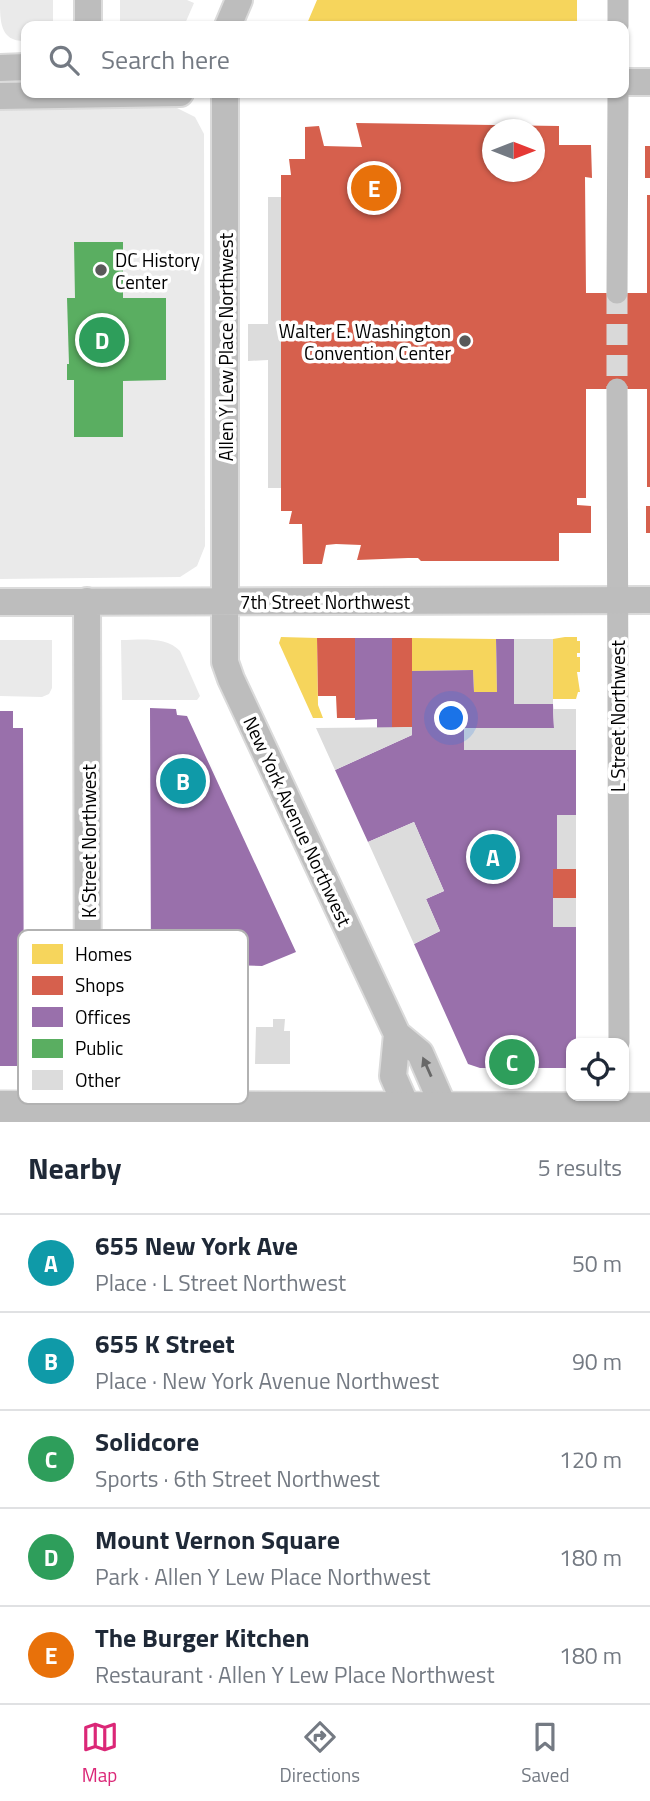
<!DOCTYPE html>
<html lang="en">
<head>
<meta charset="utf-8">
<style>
  body { margin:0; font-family:"Titillium Web",sans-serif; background:#f2f2f3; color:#1f2937 }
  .controls { position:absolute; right:21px; bottom:21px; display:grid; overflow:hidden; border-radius:14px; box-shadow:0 2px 5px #0004 }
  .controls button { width:63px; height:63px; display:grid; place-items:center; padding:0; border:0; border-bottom:2px solid #e0e1e3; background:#fff; color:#1f2937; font:35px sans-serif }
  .compass { position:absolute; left:482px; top:119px; width:63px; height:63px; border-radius:50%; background:#fff; box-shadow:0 2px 5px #0004; rotate:90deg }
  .you { position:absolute; left:452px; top:719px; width:24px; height:24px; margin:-18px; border:5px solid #fff; border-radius:50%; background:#1a73e8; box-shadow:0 0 0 10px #1a73e833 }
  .badge { display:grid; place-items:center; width:46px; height:46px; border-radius:50%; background:#db2777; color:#fff; font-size:23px; font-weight:700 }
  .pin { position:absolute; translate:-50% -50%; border:4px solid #fff; box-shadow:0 2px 7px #0006 }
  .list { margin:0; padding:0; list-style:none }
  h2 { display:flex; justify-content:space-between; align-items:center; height:91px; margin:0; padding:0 28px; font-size:30px }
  h2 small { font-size:23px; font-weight:400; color:#747a83 }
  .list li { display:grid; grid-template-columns:46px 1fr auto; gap:21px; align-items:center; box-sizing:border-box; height:98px; padding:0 28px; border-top:2px solid #e0e1e3 }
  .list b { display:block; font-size:26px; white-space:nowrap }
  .list p { margin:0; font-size:23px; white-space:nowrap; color:#747a83 }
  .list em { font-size:23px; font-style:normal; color:#747a83 }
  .icon { flex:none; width:38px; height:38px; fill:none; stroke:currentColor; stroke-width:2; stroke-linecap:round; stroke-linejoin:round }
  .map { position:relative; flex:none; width:650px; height:1122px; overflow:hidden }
  .search { position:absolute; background:#fff; box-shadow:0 2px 5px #0004; left:21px; right:21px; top:21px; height:77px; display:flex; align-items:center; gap:18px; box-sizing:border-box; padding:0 24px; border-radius:14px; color:#747a83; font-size:26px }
  .sheet { height:581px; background:#fff }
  nav { display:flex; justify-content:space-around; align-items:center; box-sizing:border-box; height:98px; border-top:2px solid #e0e1e3; background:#fff; font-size:19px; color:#747a83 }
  nav a { display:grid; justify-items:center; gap:4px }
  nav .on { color:#db2777 }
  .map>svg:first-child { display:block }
  .green { fill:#eaeaea }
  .homes { fill:#f6d55c }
  .shops { fill:#d6604d; fill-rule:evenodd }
  .offices { fill:#9970ab }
  .public { fill:#5aae61 }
  .building { fill:#dcdcdc }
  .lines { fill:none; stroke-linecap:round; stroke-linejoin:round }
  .minor-tunnel { stroke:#d9d9d9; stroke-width:21; stroke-dasharray:21 10; stroke-linecap:butt }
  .major-casing { stroke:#dbdbdb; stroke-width:30 }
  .highway-casing { stroke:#dbdbdb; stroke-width:35 }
  .minor { stroke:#bebebe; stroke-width:21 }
  .major { stroke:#bdbdbd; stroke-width:26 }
  .highway { stroke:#bdbdbd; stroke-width:32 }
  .oneway { fill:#686868 }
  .poi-dot { fill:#595959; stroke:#fff; stroke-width:2.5 }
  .labels { text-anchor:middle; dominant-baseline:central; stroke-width:7; stroke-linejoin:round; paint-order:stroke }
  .poi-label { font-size:19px; fill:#000; stroke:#fff; text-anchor:start }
  .street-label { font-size:19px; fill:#000; stroke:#fff }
  .key { fill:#fff; stroke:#b2b2b2; stroke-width:2 }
  .key-label { font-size:19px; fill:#000 }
</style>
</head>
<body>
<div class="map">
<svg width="650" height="1122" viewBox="0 0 650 1122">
  <rect width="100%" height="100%" fill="#fff"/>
  <path class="green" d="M0,0H53V26H26V41C0,42 0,22 0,0Z
    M120,0H187L194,3L184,26H120Z
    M167,103L195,117L204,134L205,546L197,566L180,577L0,579V108Z
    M0,640H52V688L49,694L42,697L0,696Z
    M121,640C140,640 166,636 180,651L200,696L197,700H122Z"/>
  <path class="homes" d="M317,0H577V26H306Z
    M281,637L317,638L318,705L323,718H313L279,643Z
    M565,637H577V641H580V653H577V657H580V672H577L580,692H578L576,699H553V639Z
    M412,638L496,639L497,692H474L473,670L412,671Z"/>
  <path class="shops" d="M356,123L559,126V145H591L592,178L585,177L586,293H647V195H650V487H647V389H586V498H577V505L591,506V533H559V561H421L418,558H408L357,560L361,545L336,544L326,545L322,564H303L302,524H289L292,511H281V175H291L289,159H305V127L319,126L324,146L362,147ZM492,130H534V172H492Z
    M645,146H650V178H645Z
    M646,506H650V533H646Z
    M317,638H355V718H337L336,696H318Z
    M392,638H412V727L392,728Z
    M553,869H576V898H553Z"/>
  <path class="offices" d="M355,638H392V728H377V719L355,720Z
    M496,639H514V704H553L554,728H464V750H576V815H557V869H553V927H576V1043H571V1068H480L468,1064L414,944L440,931L426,899L444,891L414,822L368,842L335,770L412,735V671L473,670L474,692H497Z
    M150,708L176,709L177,715L187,716L296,952L262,966L151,963Z
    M0,711H13V728H23L24,1066H0Z"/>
  <path class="public" d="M74,242H123V298H166V380L123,381V437H74V380H67V364H69L67,298H75Z"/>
  <path class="building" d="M268,197H281V488H268V360L248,361V324H268Z
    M514,639H553V704H514Z
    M553,709H576V750H464V728H554Z
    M412,727V735L335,770L316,728Z
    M557,815H576V869H557Z
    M414,822L444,891L426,899L440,931L414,944L368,842Z
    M553,898H576V927H553Z
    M273,1019H285L284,1031H290V1064H255L256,1027H273Z"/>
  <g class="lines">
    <path class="minor-tunnel" d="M617,293V389"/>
    <g class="major-casing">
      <path id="major" d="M88,0V26
        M228,26L239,0
        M0,68L26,67
        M624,82H650
        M225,93V662L231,679L397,1034L420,1053L444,1108
        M0,96L180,93
        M0,602L650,600
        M397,1034L393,1076L407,1108
        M84,1122L88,1071L87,601"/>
    </g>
    <g class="highway-casing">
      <path id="highway" d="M0,1107L650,1109"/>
    </g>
    <path class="minor" d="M618,0V26
      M617,293L618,93
      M617,389L619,1043"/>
    <use href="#major" class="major"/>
    <use href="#highway" class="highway"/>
  </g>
  <defs><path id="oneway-solid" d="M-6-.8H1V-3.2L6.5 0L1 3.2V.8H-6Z" transform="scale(1.75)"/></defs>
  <use class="oneway" href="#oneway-solid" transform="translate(427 1067) rotate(-114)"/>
  <g class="poi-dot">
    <circle cx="101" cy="270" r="7"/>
    <circle cx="465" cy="341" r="7"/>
  </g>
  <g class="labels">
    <g class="poi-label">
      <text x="115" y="259">DC History<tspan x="115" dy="22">Center</tspan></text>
      <text x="451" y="330" text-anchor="end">Walter E. Washington<tspan x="451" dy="22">Convention Center</tspan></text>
    </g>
    <g class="street-label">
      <text transform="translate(225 347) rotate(-90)">Allen Y Lew Place Northwest</text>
      <text x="325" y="601">7th Street Northwest</text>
      <text transform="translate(617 716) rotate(-90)">L Street Northwest</text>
      <text transform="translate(298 821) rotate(65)">New York Avenue Northwest</text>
      <text transform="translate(88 841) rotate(-90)">K Street Northwest</text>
    </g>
  </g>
  <rect x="18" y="930" width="230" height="174" rx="10" class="key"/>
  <rect x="32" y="944" width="31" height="20" fill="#f6d55c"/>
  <rect x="32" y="976" width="31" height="19" fill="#d6604d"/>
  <rect x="32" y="1007" width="31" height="20" fill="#9970ab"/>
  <rect x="32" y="1039" width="31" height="19" fill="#5aae61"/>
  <rect x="32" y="1070" width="31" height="20" fill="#dcdcdc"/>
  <g class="key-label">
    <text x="75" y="961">Homes</text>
    <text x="75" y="992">Shops</text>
    <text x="75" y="1024">Offices</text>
    <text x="75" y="1055">Public</text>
    <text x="75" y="1087">Other</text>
  </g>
</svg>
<div class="controls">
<button><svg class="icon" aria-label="locate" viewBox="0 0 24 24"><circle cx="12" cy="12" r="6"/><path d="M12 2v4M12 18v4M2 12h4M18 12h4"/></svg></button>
</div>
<svg class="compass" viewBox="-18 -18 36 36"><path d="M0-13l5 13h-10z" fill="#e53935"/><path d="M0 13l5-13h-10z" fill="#747a83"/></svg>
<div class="you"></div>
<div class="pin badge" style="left:493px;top:857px;background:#0f9aa8">A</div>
<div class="pin badge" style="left:183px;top:781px;background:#0f9aa8">B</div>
<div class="pin badge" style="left:512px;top:1062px;background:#2e9e5b">C</div>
<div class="pin badge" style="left:102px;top:340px;background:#2e9e5b">D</div>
<div class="pin badge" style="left:374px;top:188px;background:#e8710a">E</div>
<div class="search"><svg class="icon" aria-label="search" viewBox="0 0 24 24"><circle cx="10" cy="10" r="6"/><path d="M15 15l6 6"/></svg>Search here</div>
</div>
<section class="sheet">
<h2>Nearby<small>5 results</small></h2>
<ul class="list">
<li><span class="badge" style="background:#0f9aa8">A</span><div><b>655 New York Ave</b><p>Place · L Street Northwest</p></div><em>50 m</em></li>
<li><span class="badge" style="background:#0f9aa8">B</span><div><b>655 K Street</b><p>Place · New York Avenue Northwest</p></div><em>90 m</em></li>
<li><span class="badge" style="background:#2e9e5b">C</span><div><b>Solidcore</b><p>Sports · 6th Street Northwest</p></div><em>120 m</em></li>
<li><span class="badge" style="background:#2e9e5b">D</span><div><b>Mount Vernon Square</b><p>Park · Allen Y Lew Place Northwest</p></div><em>180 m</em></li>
<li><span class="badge" style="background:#e8710a">E</span><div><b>The Burger Kitchen</b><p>Restaurant · Allen Y Lew Place Northwest</p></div><em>180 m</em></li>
</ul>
</section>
<nav>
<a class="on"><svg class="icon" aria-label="map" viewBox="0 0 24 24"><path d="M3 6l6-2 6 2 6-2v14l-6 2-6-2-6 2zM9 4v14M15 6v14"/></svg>Map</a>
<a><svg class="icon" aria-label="directions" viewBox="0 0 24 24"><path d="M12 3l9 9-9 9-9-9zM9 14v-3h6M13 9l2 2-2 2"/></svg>Directions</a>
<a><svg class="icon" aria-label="saved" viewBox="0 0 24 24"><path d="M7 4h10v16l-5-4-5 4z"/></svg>Saved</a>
</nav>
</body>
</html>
